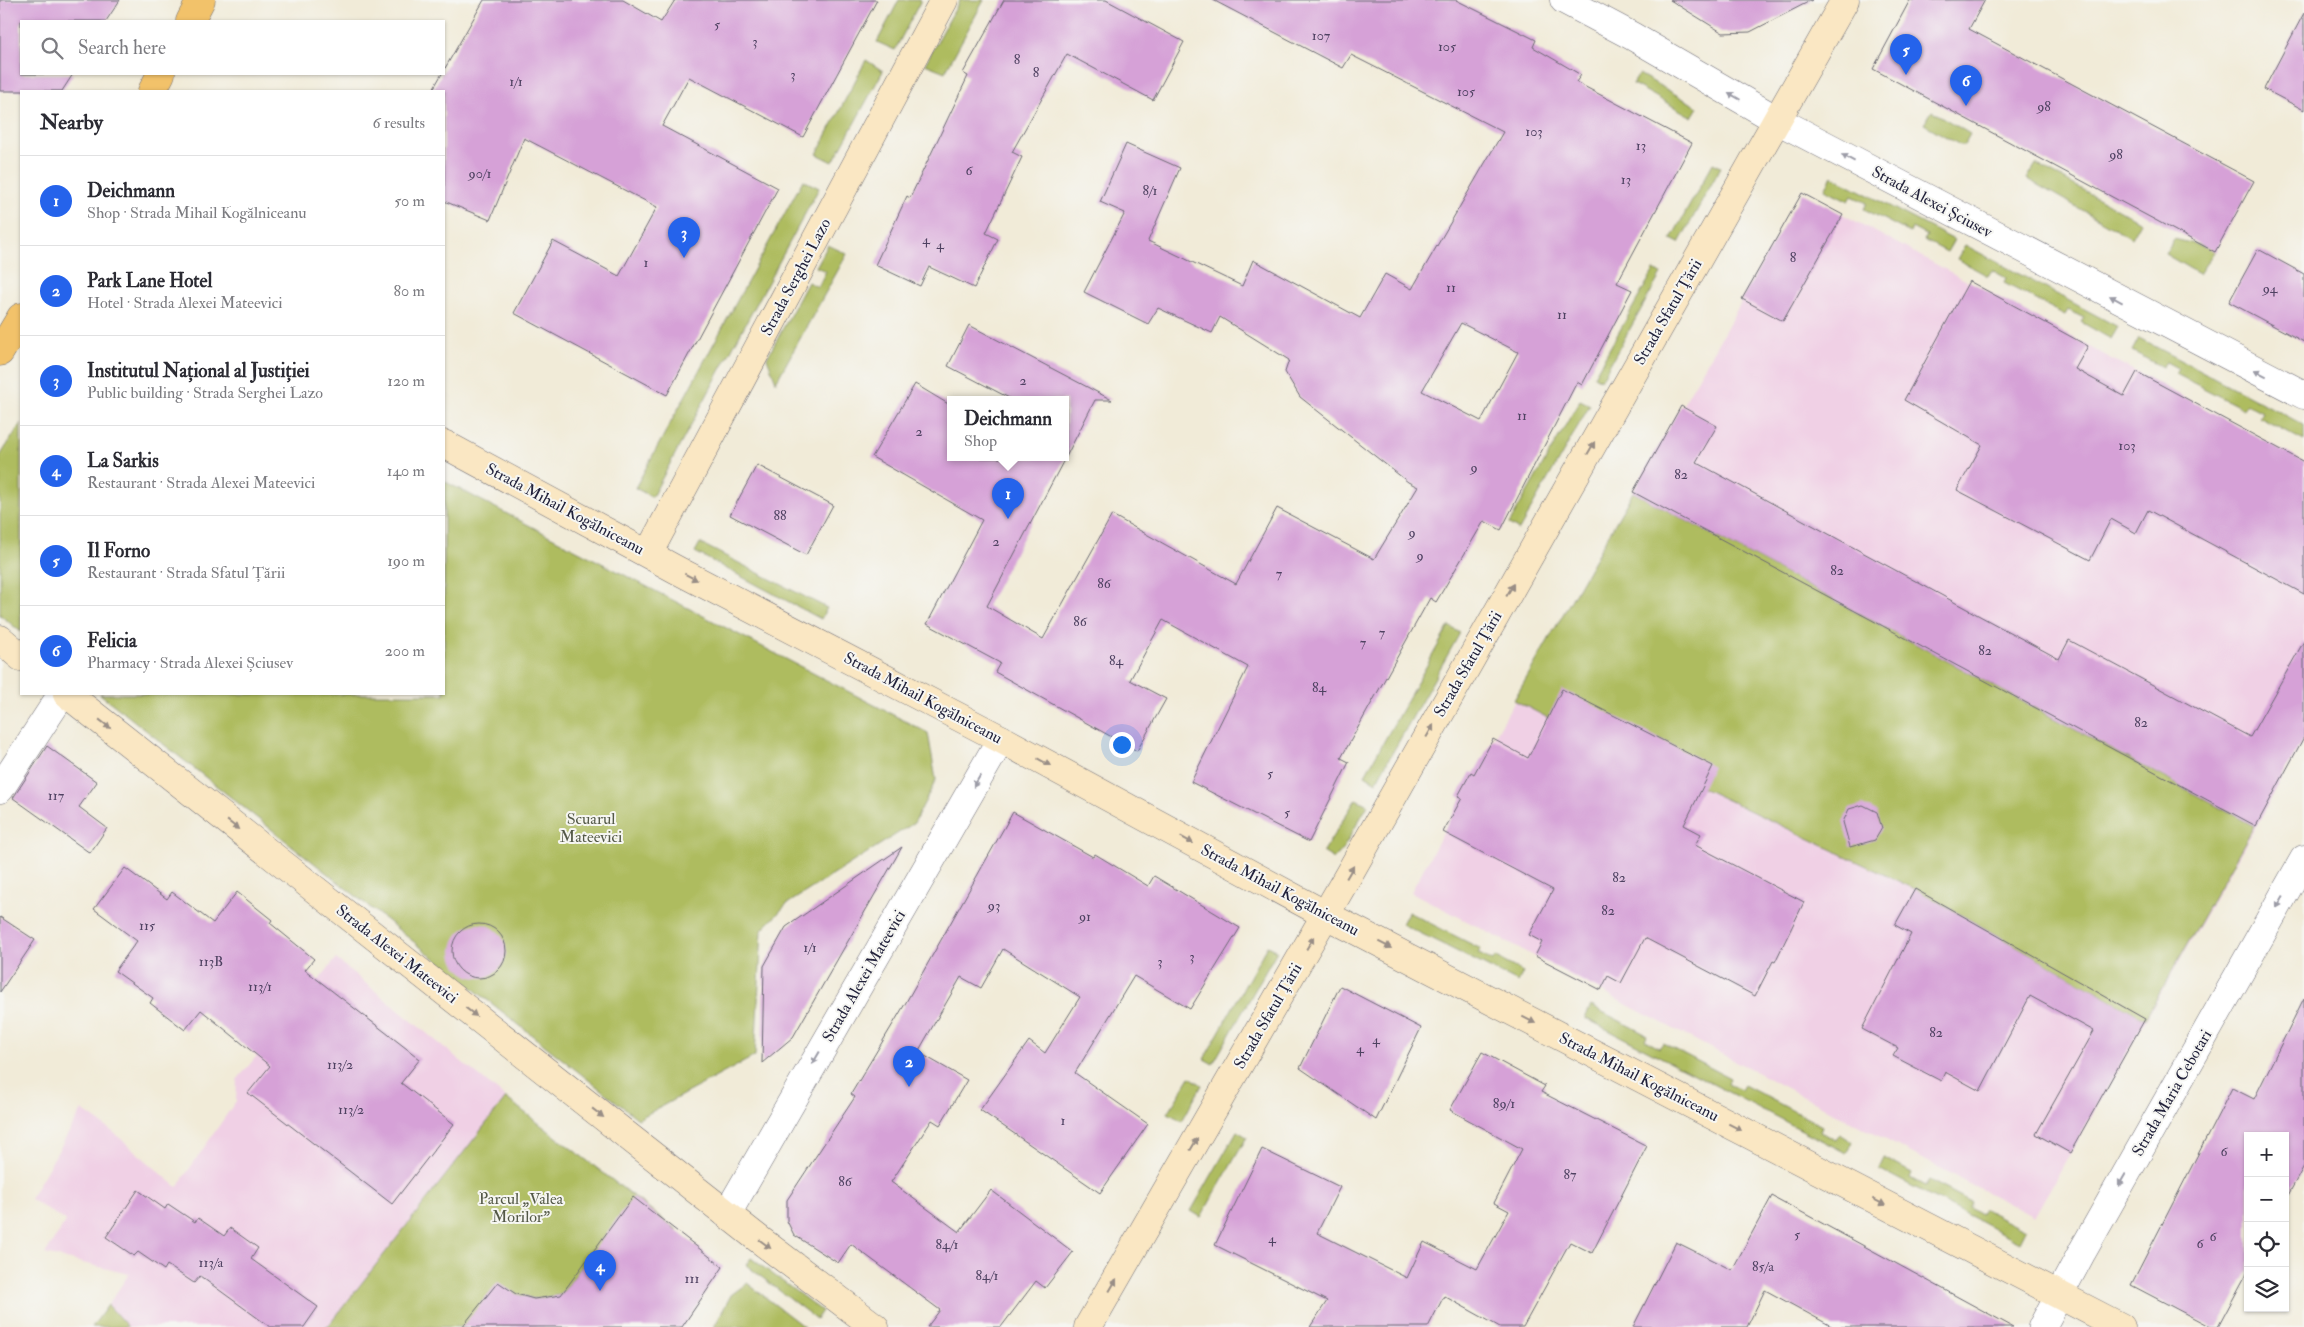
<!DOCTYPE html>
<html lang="en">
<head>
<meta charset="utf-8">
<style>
  body { margin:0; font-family:"IM FELL Double Pica",serif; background:#f7f7f7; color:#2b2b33 }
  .controls { position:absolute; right:15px; bottom:15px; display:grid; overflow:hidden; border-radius:0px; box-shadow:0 1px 4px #0004 }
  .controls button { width:45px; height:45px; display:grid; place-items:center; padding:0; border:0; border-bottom:1px solid #e1e1e2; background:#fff; color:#2b2b33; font:25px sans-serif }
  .you { position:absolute; left:1121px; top:744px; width:18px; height:18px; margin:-12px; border:4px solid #fff; border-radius:50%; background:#1a73e8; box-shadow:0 0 0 8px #1a73e833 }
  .badge { display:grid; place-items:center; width:32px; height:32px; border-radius:50%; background:#2563eb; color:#fff; font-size:16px; font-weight:700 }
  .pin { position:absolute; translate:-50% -41px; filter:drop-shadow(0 1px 2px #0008) }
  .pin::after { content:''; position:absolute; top:26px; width:18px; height:15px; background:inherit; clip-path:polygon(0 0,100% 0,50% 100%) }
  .popup { position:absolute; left:947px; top:396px; width:122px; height:65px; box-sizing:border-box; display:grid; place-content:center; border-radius:0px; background:#fff; filter:drop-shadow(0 1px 4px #0005); font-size:16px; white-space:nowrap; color:#7c7c81 }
  .popup b { font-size:19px; color:#2b2b33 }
  .popup::after { content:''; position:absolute; left:50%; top:100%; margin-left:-10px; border:10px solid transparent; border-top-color:#fff }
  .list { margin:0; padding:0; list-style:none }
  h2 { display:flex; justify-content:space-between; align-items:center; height:65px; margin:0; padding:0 20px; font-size:21px }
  h2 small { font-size:16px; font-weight:400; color:#7c7c81 }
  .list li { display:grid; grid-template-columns:32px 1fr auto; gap:15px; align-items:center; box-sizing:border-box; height:90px; padding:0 20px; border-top:1px solid #e1e1e2 }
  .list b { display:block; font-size:19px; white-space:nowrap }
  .list p { margin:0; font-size:16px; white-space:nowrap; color:#7c7c81 }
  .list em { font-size:16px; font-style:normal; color:#7c7c81 }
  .icon { flex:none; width:28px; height:28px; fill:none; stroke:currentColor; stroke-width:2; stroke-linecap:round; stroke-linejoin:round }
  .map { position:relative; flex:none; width:2304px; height:1327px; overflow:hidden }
  .search { position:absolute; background:#fff; box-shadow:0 1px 4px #0004; left:20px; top:20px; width:425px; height:55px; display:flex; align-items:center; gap:12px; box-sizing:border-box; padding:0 18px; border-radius:0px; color:#7c7c81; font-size:19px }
  .panel { position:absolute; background:#fff; box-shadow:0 1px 4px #0004; left:20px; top:90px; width:425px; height:605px; border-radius:0px }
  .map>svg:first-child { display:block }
  .built { fill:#f0d0e5 }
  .green { fill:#aebc5e; stroke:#686f4c }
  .building { fill:#d6a1d7; fill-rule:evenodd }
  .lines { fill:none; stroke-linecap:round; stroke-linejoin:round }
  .minor-casing { stroke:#6a6872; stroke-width:29 }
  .secondary-casing { stroke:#6a6872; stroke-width:29 }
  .primary-casing { stroke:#6a6872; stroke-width:29 }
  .minor { stroke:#fff; stroke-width:28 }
  .secondary { stroke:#fae7c3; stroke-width:28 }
  .primary { stroke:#f2c26a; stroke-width:28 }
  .oneway { fill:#9c9ca7 }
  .oneway2 { fill:#998e86 }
  .labels { text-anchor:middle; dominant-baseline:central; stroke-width:4; stroke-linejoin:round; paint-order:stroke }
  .number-label { font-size:14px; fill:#4f4262 }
  .street-label { font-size:16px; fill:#22223b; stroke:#f6f6f2 }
  .park-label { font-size:16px; fill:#535847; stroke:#f6f6f2 }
</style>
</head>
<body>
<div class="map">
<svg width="2304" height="1327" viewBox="0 0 2304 1327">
  <rect width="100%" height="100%" fill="#f6f6f2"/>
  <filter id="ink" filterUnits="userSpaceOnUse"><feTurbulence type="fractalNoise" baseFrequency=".02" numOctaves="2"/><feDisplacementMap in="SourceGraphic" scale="10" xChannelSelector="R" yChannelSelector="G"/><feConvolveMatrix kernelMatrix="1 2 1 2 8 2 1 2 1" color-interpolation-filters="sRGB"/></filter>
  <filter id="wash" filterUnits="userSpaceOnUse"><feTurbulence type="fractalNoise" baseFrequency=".0096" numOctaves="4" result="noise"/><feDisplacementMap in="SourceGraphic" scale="20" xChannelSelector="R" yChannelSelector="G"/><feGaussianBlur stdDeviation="1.12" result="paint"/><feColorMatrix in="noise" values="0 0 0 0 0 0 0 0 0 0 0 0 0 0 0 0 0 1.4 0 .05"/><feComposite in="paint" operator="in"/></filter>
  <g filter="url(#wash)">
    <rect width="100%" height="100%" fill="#f1ebd8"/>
    <path class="built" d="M1803,193L2304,462V737L2256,826L2034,1217L1411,892L1462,798L1458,796L1471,772L1474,773Z
      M336,959L506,1098L329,1325L325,1327H128L108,1305L129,1274L45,1254L66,1221L30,1199L82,1110L113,1132L177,1187L236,1101L237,1080Z"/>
    <path class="green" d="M899,0H921L895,50L877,42Z
      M960,0H984L945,72L925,64Z
      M866,60L883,71L833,162L817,154Z
      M1639,74L1698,107L1692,117L1633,84Z
      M1932,111L1970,134L1964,145H1960L1924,124Z
      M1713,163L1721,167L1679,243L1671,239Z
      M2036,164L2141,222L2132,238L2027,179Z
      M1832,176L1954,240L1947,252L1924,240L1927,236L1912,228L1910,233L1864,209L1867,203L1852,196L1849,201L1825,189Z
      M803,180L819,188L652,497L635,488Z
      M2174,239L2216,249L2199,274L2165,254Z
      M828,245L847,254L776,382L767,358L808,282L818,287L826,271L816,267Z
      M1965,245L2118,327L2111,339L2081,322L2084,318L2068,310L2065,315L2004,283L2006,278L1992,270L1988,276L1957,259Z
      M1654,270L1661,274L1601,380L1594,376Z
      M2139,338L2304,425V441L2259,417L2262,412L2247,404L2244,409L2176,374L2179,369L2166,362L2162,367L2132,351Z
      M1580,400L1590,405L1519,530L1509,524Z
      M21,423V632L0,615V456Z
      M444,481L928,733L936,780L914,823L787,904L762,930L755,1056L638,1119L100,694H444Z
      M1633,492L2254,826L2145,1019L1915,889L1641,759L1601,746L1514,700Z
      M700,543L827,608L821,619L695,552Z
      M1449,626L1460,633L1376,782L1365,775Z
      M1356,799L1368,805L1342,850L1334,859L1323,852Z
      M1408,912L1481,949L1479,954L1493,961L1495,957L1523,972L1518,982L1402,924Z
      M1267,946L1277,951L1213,1064L1204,1059Z
      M1591,1006L1647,1035L1645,1040L1659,1048L1663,1043L1730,1078L1728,1084L1741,1090L1744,1085L1822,1126L1820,1132L1836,1140L1840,1134L1853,1142L1846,1153L1585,1018Z
      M1190,1077L1202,1085L1182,1121L1168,1113Z
      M506,1098L677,1230L631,1287L588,1258L561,1295L534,1299L516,1294L465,1327H325L329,1325Z
      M1237,1131L1247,1137L1201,1217L1191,1211Z
      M1884,1158L1912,1173L1910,1178L1925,1186L1929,1180L1971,1202L1969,1207L1981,1214L1984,1209L2025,1230L2019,1242L1879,1169Z
      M751,1258L822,1311L816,1319L746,1265Z
      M747,1283L804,1327H714L731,1295Z
      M108,1305L128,1327H92Z"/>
    <g id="blocks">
      <path class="building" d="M0,0H120L106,21H21V74H73L62,91H0Z
        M484,0H623L661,22L675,0H877L803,137L689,77L662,126L778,188L667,395L514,313L553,241L619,276L657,207L524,138L490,220L444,201V91H432Z
        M1004,0H1106L1184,42L1153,100L1067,54L1012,152L1022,157L986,233L998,239L974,288L929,267L920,286L875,265L907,196L910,198L968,76L963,73Z
        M1213,0H1456L1536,40L1533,47L1581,75L1576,82L1692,143L1617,283L1632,290L1582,385L1577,382L1501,530L1484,521L1436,602L1430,598L1341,758L1349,762L1309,842L1191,782L1248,667L1163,620L1130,680L1166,699L1137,751L995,672L1000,663L927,624L982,520L872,457L915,384L950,405V458H1065L987,606L1043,639L1112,515L1236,584L1277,508L1374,559L1418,487L1408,482L1300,397L1285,372L1289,360L1220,317L1212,333L1158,308L1148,324L1084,292L1125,213L1100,202L1126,144L1180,168L1148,241L1242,286L1253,260L1360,318L1385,274L1412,289L1503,132L1351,55L1343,68ZM1461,323L1518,352L1481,421L1422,391Z
        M1670,0H1812L1750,32L1723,33Z
        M1910,0H1985L1969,29L2254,181L2215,252L1873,69Z
        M2304,13V110L2264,89Z
        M1802,193L1843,215L1783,321L1742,299Z
        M2258,249L2304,274V342L2229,302Z
        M1969,281L2088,346L2075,369L2124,396L2137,372L2304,462V594L2148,510L2136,533L2111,519L2090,560L1957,490L1982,445L1904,400Z
        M969,325L1112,400H1095L1066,457V400H1013L948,366Z
        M1681,406L1717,426L1696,462L2059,659L2069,640L2250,737L2304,641V737L2256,826L1633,492Z
        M757,465L833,505L806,555L730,515Z
        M1562,689L1713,766L1684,825L1701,834L1695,845L1804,902L1775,962L1773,961L1755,996L1645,938L1621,983L1608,976L1601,990L1535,956L1542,942L1529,935L1553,890L1443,832L1462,798L1458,796L1471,772L1474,774L1493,739L1528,758Z
        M47,746L97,782L79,807L107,828L90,853L13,798Z
        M1863,805L1877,812L1882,828L1875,840L1850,847L1843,822L1849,809Z
        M1013,812L1093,857L1095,854L1148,886L1154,876L1240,928L1190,1009L1134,976L1075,1073L1148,1124L1100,1193L980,1110L1029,1041L1045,1053L1080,997L1003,949L981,988L961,977L918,1052L967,1080L940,1125L932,1120L891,1182L959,1232L991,1190L1073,1252L1045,1288L1036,1281L1001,1327H927L940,1310L851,1244L838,1263L794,1235L787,1221V1200L855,1097L851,1094L905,1004Z
        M902,847L793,1037L762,1063L764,966L786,927Z
        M125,868L167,899L172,892L213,923L237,892L272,920L270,923L314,959L305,970L420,1059L401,1083L454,1124L392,1204L248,1093L270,1066L201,1010L185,1030L150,1003L153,998L115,971L137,941L94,909Z
        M1915,889L2145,1019L2070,1153L2036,1134L2094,1031L2030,996L1980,1091L1945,1072L1941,1081L1893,1056L1898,1048L1862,1029L1911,934L1895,925Z
        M0,917L35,940L0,992Z
        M452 951a27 27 0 1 1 54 0a27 27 0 1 1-54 0Z
        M1340,986L1421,1028L1376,1120L1300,1068Z
        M2304,998V1166L2285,1201V1136H2248V1271L2218,1327H2211L2131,1285L2232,1088L2254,1099Z
        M1482,1052L1545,1086L1541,1092L1647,1146L1592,1253L1570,1242L1523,1327H1500L1444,1296L1428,1327H1310L1327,1301L1215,1245L1262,1149L1340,1187L1317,1233L1407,1278L1424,1242L1477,1269L1509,1211L1494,1203L1522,1149L1450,1110Z
        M138,1190L165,1209L168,1204L195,1222L198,1218L224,1236L230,1228L258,1248L251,1259L318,1307L304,1327H270L200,1276L194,1283L167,1265L164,1270L138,1252L134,1256L106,1237Z
        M1772,1196L2013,1327H1833L1765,1290L1747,1327H1633L1676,1242L1732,1270Z
        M633,1197L723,1267L682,1327H462L498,1282L516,1294L534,1299L561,1295Z"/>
    </g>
  </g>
  <g filter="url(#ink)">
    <use href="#blocks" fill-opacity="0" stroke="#6a6872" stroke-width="1"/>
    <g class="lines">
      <g class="minor-casing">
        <path id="minor" d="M1564,0L1632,36L1777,120L2304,395
          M0,789L62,694
          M727,1214L1001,739
          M2042,1327L2082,1252L2304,859"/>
      </g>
      <g class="secondary-casing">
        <path id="secondary" d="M444,444L677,570L1001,739L1326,915L2121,1327
          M648,554L944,0
          M0,639L21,657
          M67,694L756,1237L875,1327
          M1088,1327L1349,874L1845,0"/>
      </g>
      <g class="primary-casing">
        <path id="primary" d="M190,21L201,0
          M152,91L161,74
          M0,352L21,317"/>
      </g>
      <use href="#minor" class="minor"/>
      <use href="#secondary" class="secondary"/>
      <use href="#primary" class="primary"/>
    </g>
    <defs><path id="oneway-solid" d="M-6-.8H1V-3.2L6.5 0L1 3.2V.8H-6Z" transform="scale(1.25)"/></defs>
    <g class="oneway">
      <use href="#oneway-solid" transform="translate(1734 96) rotate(-150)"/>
      <use href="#oneway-solid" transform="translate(1848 158) rotate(-152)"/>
      <use href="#oneway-solid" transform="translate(2116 299) rotate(-152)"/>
      <use href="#oneway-solid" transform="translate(2260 373) rotate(-153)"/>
      <use href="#oneway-solid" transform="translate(977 781) rotate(120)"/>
      <use href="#oneway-solid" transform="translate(2280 902) rotate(120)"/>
      <use href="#oneway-solid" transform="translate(816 1058) rotate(120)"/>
      <use href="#oneway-solid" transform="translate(2122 1180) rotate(120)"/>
    </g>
    <g class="oneway2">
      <use href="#oneway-solid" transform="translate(1591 448) rotate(-60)"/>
      <use href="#oneway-solid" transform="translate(691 577) rotate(27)"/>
      <use href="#oneway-solid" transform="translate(1510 590) rotate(-60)"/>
      <use href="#oneway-solid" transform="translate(105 724) rotate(38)"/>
      <use href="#oneway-solid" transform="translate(1430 731) rotate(-60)"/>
      <use href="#oneway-solid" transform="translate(1044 762) rotate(29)"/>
      <use href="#oneway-solid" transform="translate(233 825) rotate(38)"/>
      <use href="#oneway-solid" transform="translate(1187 840) rotate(29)"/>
      <use href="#oneway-solid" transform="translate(1350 872) rotate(-60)"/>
      <use href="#oneway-solid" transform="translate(1310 943) rotate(-60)"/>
      <use href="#oneway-solid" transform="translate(1385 945) rotate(27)"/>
      <use href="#oneway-solid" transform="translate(471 1012) rotate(38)"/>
      <use href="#oneway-solid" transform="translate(1529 1020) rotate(27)"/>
      <use href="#oneway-solid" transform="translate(598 1113) rotate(38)"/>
      <use href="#oneway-solid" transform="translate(1735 1127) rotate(27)"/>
      <use href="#oneway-solid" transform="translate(1194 1144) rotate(-60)"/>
      <use href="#oneway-solid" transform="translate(1879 1202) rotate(27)"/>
      <use href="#oneway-solid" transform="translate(765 1244) rotate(37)"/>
      <use href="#oneway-solid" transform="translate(1113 1285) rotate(-60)"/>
    </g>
  </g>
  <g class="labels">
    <g class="number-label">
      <text x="717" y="24">5</text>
      <text x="1321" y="35">107</text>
      <text x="755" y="41">3</text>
      <text x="1447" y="46">105</text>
      <text x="1017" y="59">8</text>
      <text x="1036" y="72">8</text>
      <text x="793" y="74">3</text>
      <text x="516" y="81">1/1</text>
      <text x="1466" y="91">105</text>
      <text x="2044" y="106">98</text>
      <text x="1534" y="131">103</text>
      <text x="1641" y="145">13</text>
      <text x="2116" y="154">98</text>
      <text x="969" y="170">6</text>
      <text x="480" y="173">90/1</text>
      <text x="1626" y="179">13</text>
      <text x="1150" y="190">8/1</text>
      <text x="926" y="239">4</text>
      <text x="940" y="244">4</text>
      <text x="1793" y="257">8</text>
      <text x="646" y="262">1</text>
      <text x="1451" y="287">11</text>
      <text x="2270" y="288">94</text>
      <text x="1562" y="314">11</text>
      <text x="1023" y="380">2</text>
      <text x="1522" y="415">11</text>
      <text x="919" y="431">2</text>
      <text x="2127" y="445">103</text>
      <text x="1474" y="467">9</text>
      <text x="1681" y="474">82</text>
      <text x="780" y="515">88</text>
      <text x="1412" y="532">9</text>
      <text x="996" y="541">2</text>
      <text x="1420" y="555">9</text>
      <text x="1837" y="570">82</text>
      <text x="1279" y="573">7</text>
      <text x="1104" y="583">86</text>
      <text x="1080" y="621">86</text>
      <text x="1382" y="632">7</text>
      <text x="1363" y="642">7</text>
      <text x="1985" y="650">82</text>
      <text x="1116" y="660">84</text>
      <text x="1319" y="687">84</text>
      <text x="2141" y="722">82</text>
      <text x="1270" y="773">5</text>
      <text x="56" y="795">117</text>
      <text x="1287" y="812">5</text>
      <text x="1619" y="877">82</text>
      <text x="994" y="905">93</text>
      <text x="1608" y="910">82</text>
      <text x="1085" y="916">91</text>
      <text x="147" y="925">115</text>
      <text x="810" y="947">1/1</text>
      <text x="1192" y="956">3</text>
      <text x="211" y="961">113B</text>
      <text x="1160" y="961">3</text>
      <text x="260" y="986">113/1</text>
      <text x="1936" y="1032">82</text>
      <text x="1376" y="1039">4</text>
      <text x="1360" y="1048">4</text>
      <text x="340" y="1064">113/2</text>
      <text x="1504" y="1103">89/1</text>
      <text x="351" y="1109">113/2</text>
      <text x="1063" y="1120">1</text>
      <text x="2224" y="1151">6</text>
      <text x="1570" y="1174">87</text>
      <text x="845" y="1181">86</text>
      <text x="1797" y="1234">5</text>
      <text x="2213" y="1236">6</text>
      <text x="1272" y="1238">4</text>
      <text x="2200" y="1243">6</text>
      <text x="947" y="1244">84/1</text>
      <text x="211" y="1262">113/a</text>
      <text x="1763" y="1266">85/a</text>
      <text x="987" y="1275">84/1</text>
      <text x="692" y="1278">111</text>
    </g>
    <g class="street-label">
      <text transform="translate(1932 202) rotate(28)">Strada Alexei Șciusev</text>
      <text transform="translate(796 277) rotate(-62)">Strada Serghei Lazo</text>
      <text transform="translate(1668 312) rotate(-60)">Strada Sfatul Țării</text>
      <text transform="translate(565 509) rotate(28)">Strada Mihail Kogălniceanu</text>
      <text transform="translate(1468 664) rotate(-60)">Strada Sfatul Țării</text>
      <text transform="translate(923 698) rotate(28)">Strada Mihail Kogălniceanu</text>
      <text transform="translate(1280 890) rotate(28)">Strada Mihail Kogălniceanu</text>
      <text transform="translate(397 954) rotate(38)">Strada Alexei Mateevici</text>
      <text transform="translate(864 976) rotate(-60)">Strada Alexei Mateevici</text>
      <text transform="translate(1268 1016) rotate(-60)">Strada Sfatul Țării</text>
      <text transform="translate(1639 1077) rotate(27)">Strada Mihail Kogălniceanu</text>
      <text transform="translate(2172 1093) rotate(-60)">Strada Maria Cebotari</text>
    </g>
    <g class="park-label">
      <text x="591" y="819">Scuarul<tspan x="591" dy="18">Mateevici</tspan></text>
      <text x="521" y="1199">Parcul „Valea<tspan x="521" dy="18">Morilor”</tspan></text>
    </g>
  </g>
</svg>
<div class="controls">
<button>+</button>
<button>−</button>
<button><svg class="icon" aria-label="locate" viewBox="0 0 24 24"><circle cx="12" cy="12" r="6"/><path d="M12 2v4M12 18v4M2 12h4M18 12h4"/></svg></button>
<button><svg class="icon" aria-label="layers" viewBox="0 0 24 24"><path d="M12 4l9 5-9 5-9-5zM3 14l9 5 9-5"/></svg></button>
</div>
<div class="you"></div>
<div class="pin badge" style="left:1008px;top:519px">1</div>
<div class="popup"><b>Deichmann</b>Shop</div>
<div class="pin badge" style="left:909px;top:1087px">2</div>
<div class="pin badge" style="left:684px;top:258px">3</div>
<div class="pin badge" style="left:600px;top:1291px">4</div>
<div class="pin badge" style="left:1906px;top:75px">5</div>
<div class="pin badge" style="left:1966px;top:106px">6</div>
<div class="search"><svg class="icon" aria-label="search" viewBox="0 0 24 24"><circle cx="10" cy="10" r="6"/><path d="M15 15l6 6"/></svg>Search here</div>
<section class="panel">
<h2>Nearby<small>6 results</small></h2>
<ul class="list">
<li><span class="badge">1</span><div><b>Deichmann</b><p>Shop · Strada Mihail Kogălniceanu</p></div><em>50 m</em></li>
<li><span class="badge">2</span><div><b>Park Lane Hotel</b><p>Hotel · Strada Alexei Mateevici</p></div><em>80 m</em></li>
<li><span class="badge">3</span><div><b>Institutul Național al Justiției</b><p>Public building · Strada Serghei Lazo</p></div><em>120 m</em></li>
<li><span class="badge">4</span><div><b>La Sarkis</b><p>Restaurant · Strada Alexei Mateevici</p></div><em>140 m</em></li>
<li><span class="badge">5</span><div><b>Il Forno</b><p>Restaurant · Strada Sfatul Țării</p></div><em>190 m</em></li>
<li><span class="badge">6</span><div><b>Felicia</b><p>Pharmacy · Strada Alexei Șciusev</p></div><em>200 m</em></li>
</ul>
</section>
</div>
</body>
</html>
